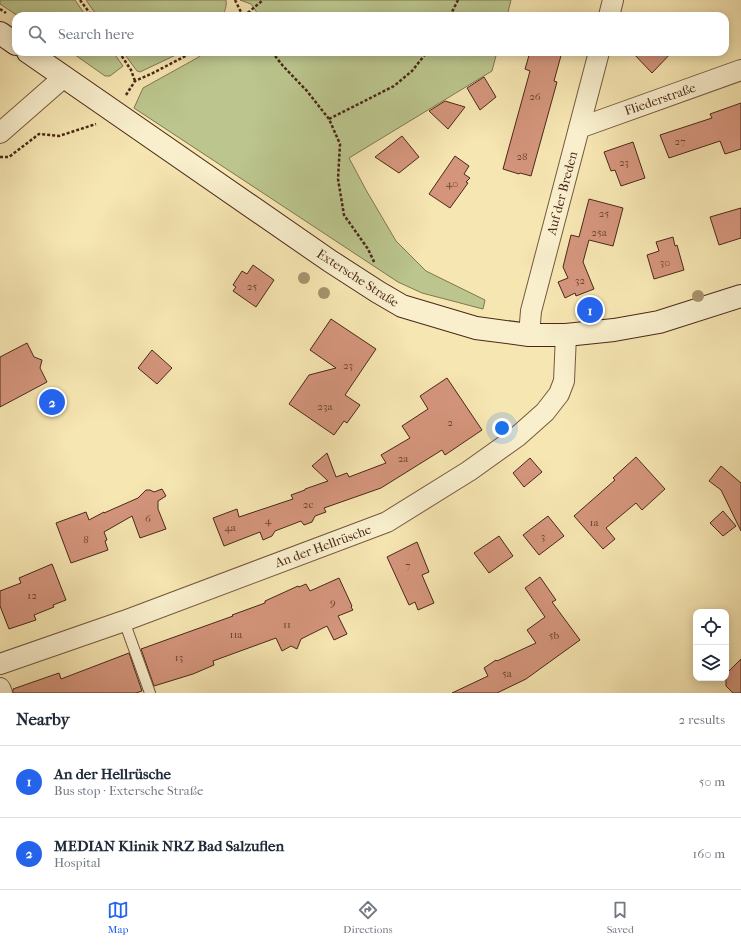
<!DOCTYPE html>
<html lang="en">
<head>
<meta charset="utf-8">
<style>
  body { margin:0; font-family:"IM FELL French Canon",serif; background:#f6f6f7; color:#1f2937 }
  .controls { position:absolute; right:12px; bottom:12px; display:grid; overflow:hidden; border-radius:8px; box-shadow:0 2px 10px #0003 }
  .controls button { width:36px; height:36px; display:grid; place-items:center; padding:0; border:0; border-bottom:1px solid #e0e1e3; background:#fff; color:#1f2937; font:20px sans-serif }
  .you { position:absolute; left:502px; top:428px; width:14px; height:14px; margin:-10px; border:3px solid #fff; border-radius:50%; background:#1a73e8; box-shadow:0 0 0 6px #1a73e833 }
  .badge { display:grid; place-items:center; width:26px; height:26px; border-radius:50%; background:#2563eb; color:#fff; font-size:13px; font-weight:700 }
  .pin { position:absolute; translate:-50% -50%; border:2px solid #fff; box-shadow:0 1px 4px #0006 }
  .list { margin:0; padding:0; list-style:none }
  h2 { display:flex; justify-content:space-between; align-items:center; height:52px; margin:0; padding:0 16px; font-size:17px }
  h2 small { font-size:13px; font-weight:400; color:#747a83 }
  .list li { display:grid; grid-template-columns:26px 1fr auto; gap:12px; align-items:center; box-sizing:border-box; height:72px; padding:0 16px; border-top:1px solid #e0e1e3 }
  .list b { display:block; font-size:15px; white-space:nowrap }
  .list p { margin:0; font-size:13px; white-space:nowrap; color:#747a83 }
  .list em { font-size:13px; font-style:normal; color:#747a83 }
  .icon { flex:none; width:22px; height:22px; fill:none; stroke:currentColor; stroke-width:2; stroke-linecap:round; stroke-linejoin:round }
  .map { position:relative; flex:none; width:741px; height:693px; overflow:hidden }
  .search { position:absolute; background:#fff; box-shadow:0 2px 10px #0003; left:12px; right:12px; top:12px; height:44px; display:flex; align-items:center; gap:10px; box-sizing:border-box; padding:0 14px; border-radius:12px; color:#747a83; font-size:15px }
  .sheet { height:196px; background:#fff }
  nav { display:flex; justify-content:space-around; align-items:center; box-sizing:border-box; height:56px; border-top:1px solid #e0e1e3; background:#fff; font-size:11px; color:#747a83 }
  nav a { display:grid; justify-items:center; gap:2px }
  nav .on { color:#2563eb }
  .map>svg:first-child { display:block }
  .green { fill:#bbc58d; stroke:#827653 }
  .building { fill:#d4957c; stroke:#4a2819 }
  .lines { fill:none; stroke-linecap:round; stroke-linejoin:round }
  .service-casing { stroke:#75583f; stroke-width:12 }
  .minor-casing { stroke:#75583f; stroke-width:22 }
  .secondary-casing { stroke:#4a2819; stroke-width:24 }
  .path { stroke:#4a2819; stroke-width:2.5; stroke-dasharray:3 2; stroke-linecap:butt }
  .service { stroke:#f9efcd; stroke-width:10 }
  .minor { stroke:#f9efcd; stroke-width:20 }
  .secondary { stroke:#f9efcd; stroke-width:22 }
  .tree { fill:#a7936e }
  .labels { text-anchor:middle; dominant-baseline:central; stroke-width:3; stroke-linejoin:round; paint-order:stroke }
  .number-label { font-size:11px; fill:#6c4332 }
  .street-label { font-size:13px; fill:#4a2819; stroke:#f9efcd }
</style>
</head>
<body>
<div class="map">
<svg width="741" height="693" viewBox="0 0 741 693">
  <rect width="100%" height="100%" fill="#f6e6b2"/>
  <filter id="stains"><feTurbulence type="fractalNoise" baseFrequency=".005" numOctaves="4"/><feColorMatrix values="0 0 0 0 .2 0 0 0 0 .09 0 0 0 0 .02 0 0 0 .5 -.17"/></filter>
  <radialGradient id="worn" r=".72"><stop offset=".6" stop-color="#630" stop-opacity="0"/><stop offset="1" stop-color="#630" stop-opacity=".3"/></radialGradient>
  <path class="green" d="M0,0H75L86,16H18L0,4Z
    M86,0H226C227,6 225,11 222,16H97Z
    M240,0H511L507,16H255L258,14L251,4Z
    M71,52H113L123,66L110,76H105Z
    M123,52H182L140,72L137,71Z
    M206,52H497L492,71L349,158L366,190L396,241L426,271L485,300L483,309L422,293L398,282L134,108L143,88L197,58Z"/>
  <path class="building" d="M530,52H562L554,81L557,82L531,176L520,173L519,174L503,169L530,71L525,69Z
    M632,52H672L652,73Z
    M484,77L496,97L480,110L467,88Z
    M445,101L465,107L448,129L429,111Z
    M741,103V149L725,154L720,141L669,158L660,135L712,118L710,114Z
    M402,136L419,157L399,173L375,157Z
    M633,142L645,178L621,186L615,170L611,171L604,152Z
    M455,156L469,166L464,174L470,178L466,182L468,183L450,208L429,194Z
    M589,199L623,208L613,246L589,240L583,262L594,289L576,296L575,293L565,298L558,282L568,278L563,267L571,235L579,237Z
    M741,208V238L719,245L710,217Z
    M673,237L675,246L677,245L684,270L654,279L647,255L659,251L656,242Z
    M253,265L274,280L256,307L233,291L236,287L233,285L242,271L247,274Z
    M331,319L376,349L345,395L360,405L347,423L344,421L334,435L289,404L309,375L336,368L310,350Z
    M27,343L34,357L42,360L40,368L47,382L0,407V357Z
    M152,350L172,368L157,384L138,368Z
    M447,378L482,430L445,455L442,450L381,488L324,508L326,512L315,516L312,522L304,525L301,521L275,531L272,536L263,540L260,532L224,546L213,518L237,509L239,517L293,499L291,495L305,490V489L328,481L312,466L327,453L336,477L347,473L349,477L386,463L381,455L410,438L402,426L428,409L420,396Z
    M636,457L665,489L642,510L636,503L606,528L615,539L603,549L574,516L615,480L613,478Z
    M530,458L542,472L524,487L513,473Z
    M721,466L741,483V531L721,490L709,481Z
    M162,489L166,496L158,501V509L166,529L140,538L132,516L104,532L107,540L105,541L108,550L71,563L56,523L86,512L89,520L104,512V513L138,498L146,490H150L154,492Z
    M723,511L736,526L723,536L710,523Z
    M548,516L564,536L539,555L523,535Z
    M499,536L513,556L489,573L474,553Z
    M417,542L429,572L422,575L434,603L418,610L415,602L409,605L387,557Z
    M52,564L66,600L53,605L54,607L34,615L36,620L9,629L0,606V591L21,583L19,578Z
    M540,577L556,600L552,602L580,640L526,679L497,693H452L488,676L484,668L496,660L497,661L536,643L527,630L545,617L525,588Z
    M339,578L352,606L351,607L353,610L338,616L347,634L334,640L327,626L301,639L297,649L291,646L282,651L276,638L213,661L214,665L193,674L154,686L141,649L233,616L232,615L265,603V601L298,586L299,587L306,584L310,591Z
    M129,653L142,691L136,693H13V689L59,673L61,679Z
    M741,659V693H733L726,686V674Z"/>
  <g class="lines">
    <g class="service-casing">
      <path id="service" d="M124,621L150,693"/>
    </g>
    <g class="minor-casing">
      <path id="minor" d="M609,16L613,0
        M579,128L741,70
        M0,133L64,77
        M529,335L531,311L599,52
        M0,664L124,621L387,522L469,471L518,436L545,412L559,394L564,381L566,335
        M0,688L2,693"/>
    </g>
    <g class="secondary-casing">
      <path id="secondary" d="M0,33L16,44
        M28,52L330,261L378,292L402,306L476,328L529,335H566L614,330L659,322L741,296"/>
    </g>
    <path class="path" d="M80,0L92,16
      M235,0L243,16
      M0,9L6,13
      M244,16L263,0
      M450,16L458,0
      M119,52L131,70L135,81
      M272,52L283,66L307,91L329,119L340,144L338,179L344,215L368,249L375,264
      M126,95L135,81L153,73L193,52
      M329,119L394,86L412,71L427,52
      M0,157H9L39,134L59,136L96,124"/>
    <use href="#service" class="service"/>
    <use href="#minor" class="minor"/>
    <use href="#secondary" class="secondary"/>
  </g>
  <g class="tree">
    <circle cx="304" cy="278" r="6"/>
    <circle cx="324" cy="293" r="6"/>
    <circle cx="698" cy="296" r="6"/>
  </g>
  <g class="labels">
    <g class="number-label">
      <text x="535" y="96">26</text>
      <text x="680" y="141">27</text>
      <text x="522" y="156">28</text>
      <text x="624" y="162">23</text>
      <text x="452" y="183">40</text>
      <text x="604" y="213">25</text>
      <text x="599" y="232">25a</text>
      <text x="665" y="262">30</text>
      <text x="580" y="280">32</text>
      <text x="252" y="286">25</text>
      <text x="348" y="365">23</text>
      <text x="325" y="406">23a</text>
      <text x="450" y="422">2</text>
      <text x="403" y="458">2a</text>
      <text x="308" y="504">2c</text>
      <text x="148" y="518">6</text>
      <text x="268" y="520">4</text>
      <text x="594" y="522">1a</text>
      <text x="230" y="527">4a</text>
      <text x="543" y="536">3</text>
      <text x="86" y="539">8</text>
      <text x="408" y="565">7</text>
      <text x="32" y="595">12</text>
      <text x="333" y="602">9</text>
      <text x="287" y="624">11</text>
      <text x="236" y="634">11a</text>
      <text x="554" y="635">5b</text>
      <text x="179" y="657">13</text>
      <text x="507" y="673">5a</text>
    </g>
    <g class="street-label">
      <text transform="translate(660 99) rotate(-19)">Fliederstraße</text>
      <text transform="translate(562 193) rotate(-75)">Auf der Breden</text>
      <text transform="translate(358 278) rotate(33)">Extersche Straße</text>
      <text transform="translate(323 546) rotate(-20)">An der Hellrüsche</text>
    </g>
  </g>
  <rect width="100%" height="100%" filter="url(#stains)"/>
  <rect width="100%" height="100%" fill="url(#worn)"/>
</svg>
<div class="controls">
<button><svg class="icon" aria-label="locate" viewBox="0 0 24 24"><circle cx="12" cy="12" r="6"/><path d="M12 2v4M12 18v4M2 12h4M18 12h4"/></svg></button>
<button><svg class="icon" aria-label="layers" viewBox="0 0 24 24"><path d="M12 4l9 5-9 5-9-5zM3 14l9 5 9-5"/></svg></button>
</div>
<div class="you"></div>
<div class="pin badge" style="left:590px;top:310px">1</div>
<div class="pin badge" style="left:52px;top:402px">2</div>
<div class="search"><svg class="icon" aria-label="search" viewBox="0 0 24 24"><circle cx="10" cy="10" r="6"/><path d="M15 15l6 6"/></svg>Search here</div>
</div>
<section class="sheet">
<h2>Nearby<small>2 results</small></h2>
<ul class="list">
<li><span class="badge">1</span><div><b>An der Hellrüsche</b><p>Bus stop · Extersche Straße</p></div><em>50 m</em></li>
<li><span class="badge">2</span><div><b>MEDIAN Klinik NRZ Bad Salzuflen</b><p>Hospital</p></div><em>160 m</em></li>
</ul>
</section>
<nav>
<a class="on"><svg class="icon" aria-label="map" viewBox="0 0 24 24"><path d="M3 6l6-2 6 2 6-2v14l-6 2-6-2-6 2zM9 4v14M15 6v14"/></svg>Map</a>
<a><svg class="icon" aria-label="directions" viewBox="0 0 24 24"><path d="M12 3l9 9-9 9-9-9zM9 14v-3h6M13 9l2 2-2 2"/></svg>Directions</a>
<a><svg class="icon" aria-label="saved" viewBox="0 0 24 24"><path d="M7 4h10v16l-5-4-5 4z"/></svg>Saved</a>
</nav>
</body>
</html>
